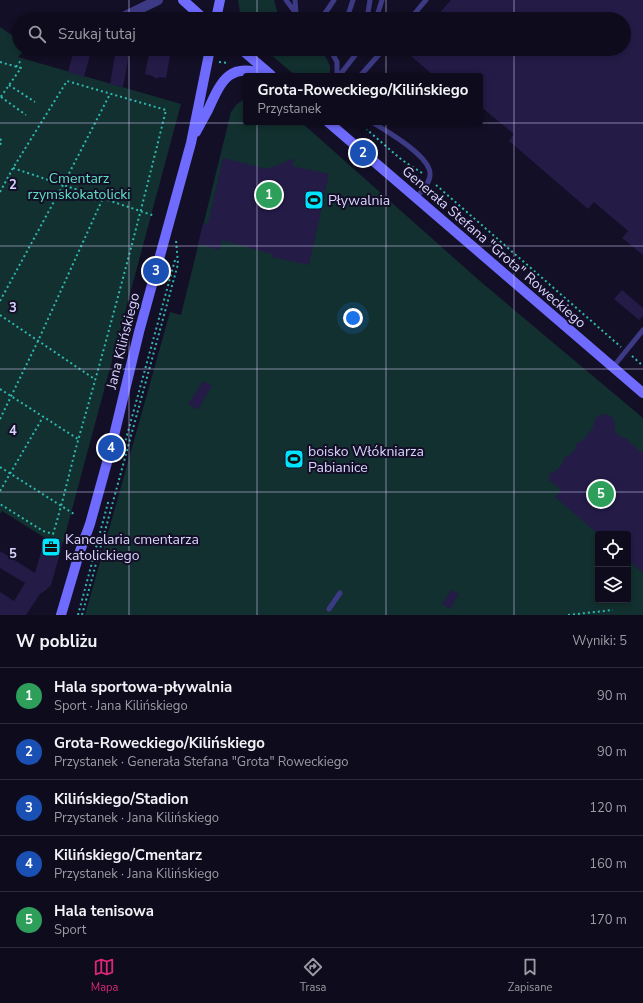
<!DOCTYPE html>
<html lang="pl">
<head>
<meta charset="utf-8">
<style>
  body { margin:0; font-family:"Nunito Sans",sans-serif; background:#171425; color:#f1f3f6 }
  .controls { position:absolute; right:12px; bottom:12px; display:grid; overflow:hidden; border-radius:4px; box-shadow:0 2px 6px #0003 }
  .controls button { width:36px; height:36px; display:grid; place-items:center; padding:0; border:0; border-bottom:1px solid #2e2b3b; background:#0e0b1c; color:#f1f3f6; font:20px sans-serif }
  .you { position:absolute; left:353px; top:318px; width:14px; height:14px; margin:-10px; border:3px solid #fff; border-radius:50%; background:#1a73e8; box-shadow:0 0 0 6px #1a73e833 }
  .badge { display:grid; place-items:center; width:26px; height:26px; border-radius:50%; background:#db2777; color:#fff; font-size:13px; font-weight:700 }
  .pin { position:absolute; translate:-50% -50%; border:2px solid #fff; box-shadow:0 1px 4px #0006 }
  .popup { position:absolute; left:243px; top:73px; width:240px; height:52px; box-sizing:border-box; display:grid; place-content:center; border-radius:4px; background:#0e0b1c; filter:drop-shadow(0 1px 3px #0005); font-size:13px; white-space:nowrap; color:#9b9ba3 }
  .popup b { font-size:15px; color:#f1f3f6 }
  .popup::after { content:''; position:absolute; left:50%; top:100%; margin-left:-8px; border:8px solid transparent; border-top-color:#0e0b1c }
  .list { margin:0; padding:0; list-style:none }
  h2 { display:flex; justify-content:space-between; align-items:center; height:52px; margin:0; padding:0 16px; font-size:17px }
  h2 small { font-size:13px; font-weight:400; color:#9b9ba3 }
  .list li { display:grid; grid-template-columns:26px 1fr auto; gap:12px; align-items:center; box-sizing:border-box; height:56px; padding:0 16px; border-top:1px solid #2e2b3b }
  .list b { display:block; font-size:15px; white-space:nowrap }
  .list p { margin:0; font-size:13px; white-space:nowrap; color:#9b9ba3 }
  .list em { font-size:13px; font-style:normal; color:#9b9ba3 }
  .icon { flex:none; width:22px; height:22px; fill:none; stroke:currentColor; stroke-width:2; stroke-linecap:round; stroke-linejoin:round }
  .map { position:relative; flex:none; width:643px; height:615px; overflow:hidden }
  .search { position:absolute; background:#0e0b1c; box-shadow:0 2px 6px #0003; left:12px; right:12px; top:12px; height:44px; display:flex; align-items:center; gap:10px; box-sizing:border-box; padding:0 14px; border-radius:22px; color:#9b9ba3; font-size:15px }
  .sheet { height:332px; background:#0e0b1c }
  nav { display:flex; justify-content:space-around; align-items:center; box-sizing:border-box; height:56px; border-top:1px solid #2e2b3b; background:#0e0b1c; font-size:11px; color:#9b9ba3 }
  nav a { display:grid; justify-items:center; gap:2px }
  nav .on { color:#db2777 }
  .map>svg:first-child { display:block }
  .green { fill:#12302f; fill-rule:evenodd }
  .building { fill:#241b47 }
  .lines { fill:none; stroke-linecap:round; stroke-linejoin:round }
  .path { stroke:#2fb8b0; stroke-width:2; stroke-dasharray:2 3; stroke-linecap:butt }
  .lane { stroke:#3d3a85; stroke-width:5 }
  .street { stroke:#3d3a85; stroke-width:10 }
  .secondary { stroke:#6f6bff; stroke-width:10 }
  .grid { fill:none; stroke:#d9d4ff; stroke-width:1; stroke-opacity:0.55 }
  .labels { text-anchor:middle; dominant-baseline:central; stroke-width:4; stroke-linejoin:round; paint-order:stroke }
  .park-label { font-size:14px; fill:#5fe0c0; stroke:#130f26 }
  .poi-label { font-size:14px; fill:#d9d4ff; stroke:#130f26; text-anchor:start }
  .street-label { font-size:14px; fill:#d9d4ff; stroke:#130f26 }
  .grid-label { font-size:13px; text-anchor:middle; font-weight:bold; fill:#d9d4ff; stroke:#130f26; stroke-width:4; stroke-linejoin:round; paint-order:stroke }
</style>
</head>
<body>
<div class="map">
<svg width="643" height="615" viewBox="0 0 643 615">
  <rect width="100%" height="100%" fill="#130f26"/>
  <path class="green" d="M238,0H274L277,11L283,19H241Z
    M0,27L19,40V49H25L18,57L181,104L63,543L45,538L2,511L0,514Z
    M264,49H319C326,57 333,65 329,76H296Z
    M244,88H246V122H301L481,282L643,418V615H85L170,312L181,315L231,112L237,104L246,98ZM598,534H628V600H598Z"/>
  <path class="building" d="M451,0H643V255L622,238L628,231L594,202L588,209L509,141L514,134L480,106V76H434L403,49H624V19H434Z
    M116,49H130L123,87L110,84Z
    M150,49L171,51L166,78L159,77L157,79L152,76L145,74Z
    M74,50L90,55L84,77L68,72Z
    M223,158L267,169L295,158L292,166L329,174L309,265L272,257V254L222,240L219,250L198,244L203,223L208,224Z
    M622,290L643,308V316L639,320L614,299Z
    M203,381L212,386L198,410L188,404Z
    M602,414L609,415L614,419L615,426L614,430L621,437L627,438L629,442L636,447L638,451L643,452V573L628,560V534H598L555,497L561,490L549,480L550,473L556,471L563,463L564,458L570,455L575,449L576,443L582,441L593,428V424L596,418Z
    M45,538L63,543L51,585L46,590L40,594L26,615H0V592L14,601L25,583L0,568V551L35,573Z
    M451,590L459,594L450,609L442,604Z"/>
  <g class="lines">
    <path class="path" d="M161,50V49
      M0,62L21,68L0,98
      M219,62L229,63
      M16,67L22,59
      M9,85L35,102
      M1,97L26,115
      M358,122L402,160L422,173
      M0,139L2,141L0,145
      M13,168L155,216
      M436,185L621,347
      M0,192L13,168L67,81L166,110C139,220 110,329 79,437C70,469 63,502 53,534L43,531L0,504
      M0,301L63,185L110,94
      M0,315L96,380
      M632,356L643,366
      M0,389L78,439
      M0,419L38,341L103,198
      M123,450L175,260
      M0,467L74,514
      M0,491L43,417
      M78,615L109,499
      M82,615L178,264L176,240
      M568,615L613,610"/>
    <path class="lane" d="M286,0L295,12
      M295,0L296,13L302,19
      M320,19L328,9L334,0
      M345,19L349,12L353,0
      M367,19L370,0
      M376,19L382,0
      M410,19L426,0
      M330,49L337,62V76
      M339,76L360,49
      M360,76L384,49
      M372,122C387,131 432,157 430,175C430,183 421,192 416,198
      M613,367L643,330
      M329,609L340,593"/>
    <path class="street" d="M119,19L158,0"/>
    <path class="secondary" d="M183,0L204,19
      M216,19L220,0
      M241,49L271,75
      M328,122L643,393
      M196,132C200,125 204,117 208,110C221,81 230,60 267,76
      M61,615L79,554L90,524L111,448L139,332L191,143L210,49"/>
  </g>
  <path class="grid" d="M129,0V19M257,0V19M386,0V19M514,0V19M129,49V615M257,49V615M386,49V615M514,49V615M0,123H643M0,246H643M0,369H643M0,492H643"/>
  <defs>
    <g id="stadium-square" transform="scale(1)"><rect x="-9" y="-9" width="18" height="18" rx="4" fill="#00e5ff" stroke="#130f26"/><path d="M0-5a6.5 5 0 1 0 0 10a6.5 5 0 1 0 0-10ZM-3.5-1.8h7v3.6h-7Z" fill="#111"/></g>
    <g id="office-square" transform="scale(1)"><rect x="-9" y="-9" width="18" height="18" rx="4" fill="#00e5ff" stroke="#130f26"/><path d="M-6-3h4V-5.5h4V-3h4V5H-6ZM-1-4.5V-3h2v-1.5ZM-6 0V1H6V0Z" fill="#111"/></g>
  </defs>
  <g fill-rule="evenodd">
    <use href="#stadium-square" x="314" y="200"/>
    <use href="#stadium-square" x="294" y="459"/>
    <use href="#office-square" x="51" y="547"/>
  </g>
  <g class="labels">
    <g class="park-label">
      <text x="79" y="178">Cmentarz<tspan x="79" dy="16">rzymskokatolicki</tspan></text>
    </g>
    <g class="poi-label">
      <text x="328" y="200">Pływalnia</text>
      <text x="308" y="451">boisko Włókniarza<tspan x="308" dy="16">Pabianice</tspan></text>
      <text x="65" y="539">Kancelaria cmentarza<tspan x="65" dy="16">katolickiego</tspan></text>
    </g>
    <g class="street-label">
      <text transform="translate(494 247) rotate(41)">Generała Stefana "Grota" Roweckiego</text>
      <text transform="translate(123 341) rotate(-76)">Jana Kilińskiego</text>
    </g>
  </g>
  <g class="grid-label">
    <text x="13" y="189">2</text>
    <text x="13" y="312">3</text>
    <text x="13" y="435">4</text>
    <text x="13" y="558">5</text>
  </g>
</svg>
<div class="controls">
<button><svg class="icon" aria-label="locate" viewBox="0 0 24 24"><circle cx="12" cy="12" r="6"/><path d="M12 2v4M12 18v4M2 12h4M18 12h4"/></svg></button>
<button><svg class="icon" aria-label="layers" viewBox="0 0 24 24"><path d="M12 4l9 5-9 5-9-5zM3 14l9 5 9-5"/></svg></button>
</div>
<div class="you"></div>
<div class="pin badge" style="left:269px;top:195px;background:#2e9e5b">1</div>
<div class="pin badge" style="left:363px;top:153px;background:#1a4fb4">2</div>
<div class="popup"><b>Grota-Roweckiego/Kilińskiego</b>Przystanek</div>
<div class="pin badge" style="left:156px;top:271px;background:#1a4fb4">3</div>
<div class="pin badge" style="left:111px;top:448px;background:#1a4fb4">4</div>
<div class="pin badge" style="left:601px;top:494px;background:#2e9e5b">5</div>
<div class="search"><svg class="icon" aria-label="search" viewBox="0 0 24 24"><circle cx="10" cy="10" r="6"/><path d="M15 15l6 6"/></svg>Szukaj tutaj</div>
</div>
<section class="sheet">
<h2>W pobliżu<small>Wyniki: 5</small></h2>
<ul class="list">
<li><span class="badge" style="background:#2e9e5b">1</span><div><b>Hala sportowa-pływalnia</b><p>Sport · Jana Kilińskiego</p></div><em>90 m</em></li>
<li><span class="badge" style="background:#1a4fb4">2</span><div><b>Grota-Roweckiego/Kilińskiego</b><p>Przystanek · Generała Stefana &quot;Grota&quot; Roweckiego</p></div><em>90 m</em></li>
<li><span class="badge" style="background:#1a4fb4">3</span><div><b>Kilińskiego/Stadion</b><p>Przystanek · Jana Kilińskiego</p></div><em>120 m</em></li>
<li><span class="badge" style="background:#1a4fb4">4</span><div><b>Kilińskiego/Cmentarz</b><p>Przystanek · Jana Kilińskiego</p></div><em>160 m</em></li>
<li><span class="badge" style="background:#2e9e5b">5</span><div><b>Hala tenisowa</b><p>Sport</p></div><em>170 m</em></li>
</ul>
</section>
<nav>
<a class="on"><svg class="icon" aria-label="map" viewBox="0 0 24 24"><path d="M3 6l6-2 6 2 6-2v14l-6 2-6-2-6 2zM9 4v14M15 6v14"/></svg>Mapa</a>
<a><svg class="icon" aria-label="directions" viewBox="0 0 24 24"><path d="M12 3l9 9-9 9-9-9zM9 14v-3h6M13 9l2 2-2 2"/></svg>Trasa</a>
<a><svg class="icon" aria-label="saved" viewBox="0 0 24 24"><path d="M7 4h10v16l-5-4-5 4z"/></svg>Zapisane</a>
</nav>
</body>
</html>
